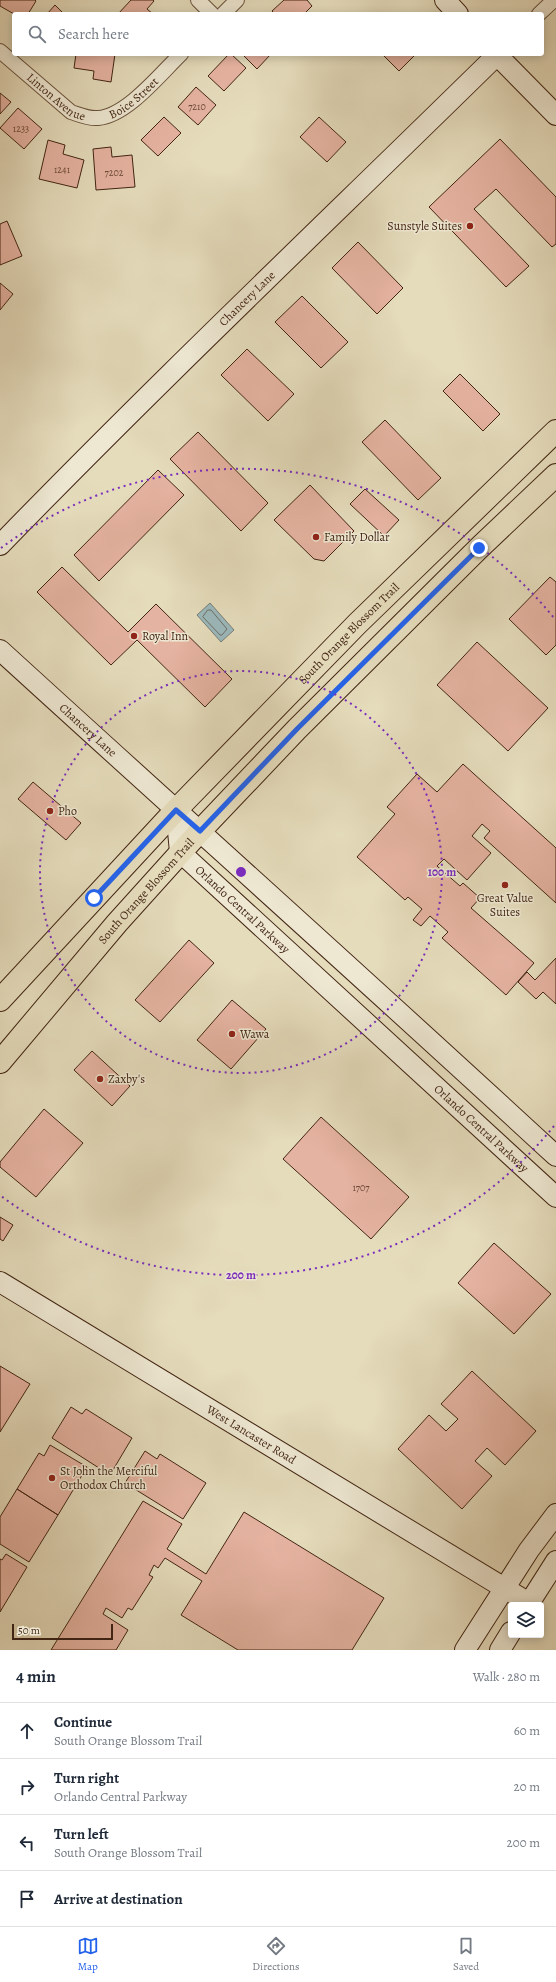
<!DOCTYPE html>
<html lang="en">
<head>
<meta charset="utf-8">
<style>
  body { margin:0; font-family:Alegreya,serif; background:#f2f2f3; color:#1f2937 }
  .controls { position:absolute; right:12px; bottom:12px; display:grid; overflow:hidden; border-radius:4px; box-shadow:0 2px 10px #0003 }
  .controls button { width:36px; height:36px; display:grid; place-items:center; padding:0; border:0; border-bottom:1px solid #e0e1e3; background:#fff; color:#1f2937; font:20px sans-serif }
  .scale { position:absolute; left:12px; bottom:10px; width:101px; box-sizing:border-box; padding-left:4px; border:2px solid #422513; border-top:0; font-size:11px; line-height:14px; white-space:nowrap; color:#422513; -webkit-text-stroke:3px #eee8d3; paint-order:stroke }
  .stop { position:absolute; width:12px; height:12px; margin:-9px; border:3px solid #2563eb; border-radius:50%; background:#fff }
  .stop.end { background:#2563eb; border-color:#fff; box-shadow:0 1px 4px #0008 }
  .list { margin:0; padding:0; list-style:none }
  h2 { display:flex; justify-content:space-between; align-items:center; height:52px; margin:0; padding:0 16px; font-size:17px }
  h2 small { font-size:13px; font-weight:400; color:#747a83 }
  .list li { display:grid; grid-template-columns:26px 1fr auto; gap:12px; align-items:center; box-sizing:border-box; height:56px; padding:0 16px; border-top:1px solid #e0e1e3 }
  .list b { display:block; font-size:15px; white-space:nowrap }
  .list p { margin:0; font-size:13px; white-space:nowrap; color:#747a83 }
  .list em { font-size:13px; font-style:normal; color:#747a83 }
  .icon { flex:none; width:22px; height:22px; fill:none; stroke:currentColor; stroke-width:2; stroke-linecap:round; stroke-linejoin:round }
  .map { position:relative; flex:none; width:556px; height:1650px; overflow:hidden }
  .search { position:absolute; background:#fff; box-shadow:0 2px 10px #0003; left:12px; right:12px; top:12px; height:44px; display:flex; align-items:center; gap:10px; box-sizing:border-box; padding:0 14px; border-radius:4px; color:#747a83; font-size:15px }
  .sheet { height:276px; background:#fff }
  nav { display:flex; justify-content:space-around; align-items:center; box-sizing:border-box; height:56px; border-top:1px solid #e0e1e3; background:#fff; font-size:11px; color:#747a83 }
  nav a { display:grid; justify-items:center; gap:2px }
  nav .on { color:#2563eb }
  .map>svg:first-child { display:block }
  .water { fill:#9bb9bc; stroke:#777e78 }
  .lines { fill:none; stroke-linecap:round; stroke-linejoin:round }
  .shore { stroke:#6e6f68; stroke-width:1 }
  .building { fill:#e5b3a1; stroke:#422513 }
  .street-casing { stroke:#6b533d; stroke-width:16 }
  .secondary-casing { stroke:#422513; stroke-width:22 }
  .primary-casing { stroke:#422513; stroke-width:24 }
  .street { stroke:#eee8d3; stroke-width:14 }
  .secondary { stroke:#eee8d3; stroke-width:20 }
  .primary { stroke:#e5dcbc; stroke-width:22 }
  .route { stroke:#2563eb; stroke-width:5 }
  .ring { fill:none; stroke:#7b2cbf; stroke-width:2; stroke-dasharray:2 4 }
  .poi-dot { fill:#8f2418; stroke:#eee8d3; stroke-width:1.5 }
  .labels { text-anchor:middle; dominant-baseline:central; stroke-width:3; stroke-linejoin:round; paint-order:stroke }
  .number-label { font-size:10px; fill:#6b4836 }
  .street-label { font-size:12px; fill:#422513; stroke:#eee8d3 }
  .poi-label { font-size:12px; fill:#422513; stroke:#eee8d3; text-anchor:start }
  .centre { fill:#7b2cbf; stroke:#eee8d3; stroke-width:2 }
  .ring-label { font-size:12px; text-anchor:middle; font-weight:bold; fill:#7b2cbf; stroke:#eee8d3; stroke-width:3; stroke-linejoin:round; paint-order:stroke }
</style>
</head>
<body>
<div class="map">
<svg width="556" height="1650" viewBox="0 0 556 1650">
  <rect width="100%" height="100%" fill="#e5dcbc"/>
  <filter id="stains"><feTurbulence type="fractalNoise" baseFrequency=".005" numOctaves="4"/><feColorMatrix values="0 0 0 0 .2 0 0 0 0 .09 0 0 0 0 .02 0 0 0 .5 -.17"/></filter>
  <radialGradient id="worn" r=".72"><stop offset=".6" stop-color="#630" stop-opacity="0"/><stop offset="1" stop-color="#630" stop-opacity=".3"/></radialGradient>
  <path class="water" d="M210,603L234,630L221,642L197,615Z"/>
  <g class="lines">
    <path class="shore" d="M208,610H211L227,629L222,635H220L203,617Z"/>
  </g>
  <path class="building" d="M0,0H35L36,1L28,14H14L0,6Z
    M131,0H153L154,1L147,9L153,14H118Z
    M284,0H307L312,6L304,14H275L272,11Z
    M55,5L64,14H47Z
    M76,54H115L111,82L93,79L94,71L74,68Z
    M229,54H231L246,68L224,91L208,76Z
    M242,54H271L257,69Z
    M382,54H416L399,71Z
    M196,87L216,105L198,125L178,107Z
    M0,93L11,102L0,114Z
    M18,108L42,129L24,149L0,128Z
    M164,117L181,133L158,156L141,140Z
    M319,117L346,142L327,162L300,137Z
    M500,139L556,197V244L552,247L496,189L474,209L529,266L506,287L429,207Z
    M48,140L65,145L63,154L84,160L77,188L39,179Z
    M111,147L112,157L132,155L135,187L96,190L93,149Z
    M7,221L22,256L0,265V224Z
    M358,242L403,288L377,314L332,268Z
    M0,283L13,294L0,310Z
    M302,296L348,342L321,368L275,322Z
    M247,349L294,394L268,421L221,375Z
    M460,374L500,414L483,431L443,391Z
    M385,420L441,478L418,500L362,442Z
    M198,432L268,503L241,531L170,459Z
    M158,470L184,495L99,581L74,555Z
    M310,485L354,531L324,561L314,559L274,520Z
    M365,489L399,520L384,536L350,504Z
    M62,567L128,632L156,604L232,679L205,707L137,640L111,665L37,592Z
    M550,577L556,582V645L546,655L509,619Z
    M477,642L548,708L508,751L437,685Z
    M463,764L556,848V903L484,838L490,831L482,824L472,836L491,853L467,880L444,859L437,866L460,886L463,883L480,898L471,908L534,963L506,995L442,938L448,932L430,916L421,926L413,920L422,909L408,897L405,900L357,857L395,814L387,807L417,774L437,792Z
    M33,782L81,823L66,840L18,799Z
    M189,940L214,963L160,1022L135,1000Z
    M556,958V1004L543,992L536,999L518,982L527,972L535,980Z
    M232,1000L266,1029L231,1069L197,1040Z
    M92,1051L130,1086L112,1106L74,1070Z
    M44,1109L83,1143L36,1197L0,1167V1162Z
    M321,1117L409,1197L371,1239L283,1159Z
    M0,1217L13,1225L3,1241L0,1239Z
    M494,1243L551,1294L514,1334L458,1283Z
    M0,1366L30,1384L0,1432Z
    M472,1371L536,1431L505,1465L487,1448L475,1461L492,1476L462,1509L398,1449L429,1415L446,1431L458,1419L441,1404Z
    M71,1407L82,1414L86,1409L132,1438L110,1475L52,1438Z
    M50,1445L87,1467L58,1515L17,1489L39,1453L44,1456Z
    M145,1451L157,1459L160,1454L206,1483L183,1519L125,1483Z
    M17,1489L58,1515L29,1562L0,1544V1517Z
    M143,1501L182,1524L167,1549L206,1574L244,1512L384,1598L352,1650H238L181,1615L202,1581L165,1558L158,1568L154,1565L149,1575L153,1577L132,1610L128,1608L122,1618L106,1608L103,1614L128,1630L116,1650H51Z
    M6,1554L27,1567L0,1612V1559L2,1560Z"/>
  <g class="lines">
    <g class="street-casing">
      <g id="street">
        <path d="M198,0L212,14"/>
        <path d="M223,14L237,0"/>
        <path d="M539,14L554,0"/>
        <path id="s1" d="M0,51L71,112C80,115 89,119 98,118C127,116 161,73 181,54"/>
      </g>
    </g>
    <g class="secondary-casing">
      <g id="secondary">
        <path d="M445,0L458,14"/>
        <path d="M496,54L556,115"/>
        <path id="s2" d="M0,545C162,378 331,218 497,55"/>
        <path id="s3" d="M0,650C185,819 372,986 556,1156"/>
        <path id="s4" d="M176,810L180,852L556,1197"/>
        <path id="s5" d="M0,1282L529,1603"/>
        <path d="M528,1605L556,1561"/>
        <path d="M465,1650L529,1550L556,1514"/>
        <path d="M500,1650L511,1632"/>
      </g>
    </g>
    <g class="primary-casing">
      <g id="primary">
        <path id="s6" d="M0,1000L176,810L357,624L556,431"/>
        <path id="s7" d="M0,1062L117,923L200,831L297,729L479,548L556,475"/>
      </g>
    </g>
    <use href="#street" class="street"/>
    <use href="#secondary" class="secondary"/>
    <use href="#primary" class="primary"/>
  </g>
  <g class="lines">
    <path class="route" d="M94,898L176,810L200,831L297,729L479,548"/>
  </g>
  <g class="ring">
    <circle cx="241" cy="872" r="201"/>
    <path d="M554 1126A403 403 0 0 1 1 1196M1 548A403 403 0 0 1 554 618"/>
  </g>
  <g class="poi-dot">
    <circle cx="470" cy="226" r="4"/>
    <circle cx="316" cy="537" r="4"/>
    <circle cx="134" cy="636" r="4"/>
    <circle cx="50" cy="811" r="4"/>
    <circle cx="505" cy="885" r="4"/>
    <circle cx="232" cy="1034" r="4"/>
    <circle cx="100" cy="1079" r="4"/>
    <circle cx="52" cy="1478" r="4"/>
  </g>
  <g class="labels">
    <g class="number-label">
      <text x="197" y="106">7210</text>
      <text x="21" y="128">1233</text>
      <text x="62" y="169">1241</text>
      <text x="114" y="172">7202</text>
      <text x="361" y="1187">1707</text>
    </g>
    <g class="street-label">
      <text stroke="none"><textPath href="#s1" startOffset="73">Linton Avenue</textPath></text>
      <text stroke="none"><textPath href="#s1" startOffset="163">Boice Street</textPath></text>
      <text stroke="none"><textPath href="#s2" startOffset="349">Chancery Lane</textPath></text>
      <text stroke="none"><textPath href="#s6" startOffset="506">South Orange Blossom Trail</textPath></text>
      <text stroke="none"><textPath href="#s3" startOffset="119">Chancery Lane</textPath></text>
      <text stroke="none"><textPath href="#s7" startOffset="225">South Orange Blossom Trail</textPath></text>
      <text stroke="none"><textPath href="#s4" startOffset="127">Orlando Central Parkway</textPath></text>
      <text stroke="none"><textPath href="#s4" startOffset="451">Orlando Central Parkway</textPath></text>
      <text stroke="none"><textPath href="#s5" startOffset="294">West Lancaster Road</textPath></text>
    </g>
    <g class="poi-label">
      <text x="462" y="226" text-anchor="end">Sunstyle Suites</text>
      <text x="324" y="537">Family Dollar</text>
      <text x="142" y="636">Royal Inn</text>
      <text x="58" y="811">Pho</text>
      <text x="505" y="898" text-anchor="middle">Great Value<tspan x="505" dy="14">Suites</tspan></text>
      <text x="240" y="1034">Wawa</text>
      <text x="108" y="1079">Zaxby's</text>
      <text x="60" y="1471">St John the Merciful<tspan x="60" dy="14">Orthodox Church</tspan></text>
    </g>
  </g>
  <circle cx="241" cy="872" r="6" class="centre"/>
  <g class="ring-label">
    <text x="442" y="876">100 m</text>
    <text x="241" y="1279">200 m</text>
  </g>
  <rect width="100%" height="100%" filter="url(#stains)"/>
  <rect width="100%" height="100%" fill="url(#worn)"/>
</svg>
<div class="controls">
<button><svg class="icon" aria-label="layers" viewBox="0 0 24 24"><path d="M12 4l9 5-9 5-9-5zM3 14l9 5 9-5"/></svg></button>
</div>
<div class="scale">50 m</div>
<div class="stop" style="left:94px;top:898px"></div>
<div class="stop end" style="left:479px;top:548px"></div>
<div class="search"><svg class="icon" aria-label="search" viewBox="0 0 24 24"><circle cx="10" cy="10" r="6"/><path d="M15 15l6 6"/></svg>Search here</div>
</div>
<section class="sheet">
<h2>4 min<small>Walk · 280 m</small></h2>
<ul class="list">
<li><svg class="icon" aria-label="ahead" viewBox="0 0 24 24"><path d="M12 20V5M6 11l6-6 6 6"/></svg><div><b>Continue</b><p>South Orange Blossom Trail</p></div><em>60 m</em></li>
<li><svg class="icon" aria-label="right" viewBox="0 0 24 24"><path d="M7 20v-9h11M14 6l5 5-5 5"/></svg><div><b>Turn right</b><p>Orlando Central Parkway</p></div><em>20 m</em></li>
<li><svg class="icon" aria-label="left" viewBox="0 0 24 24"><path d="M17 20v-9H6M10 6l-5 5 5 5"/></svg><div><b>Turn left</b><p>South Orange Blossom Trail</p></div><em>200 m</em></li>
<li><svg class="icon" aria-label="arrive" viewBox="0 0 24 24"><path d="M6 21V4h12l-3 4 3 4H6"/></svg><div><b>Arrive at destination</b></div></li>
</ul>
</section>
<nav>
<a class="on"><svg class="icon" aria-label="map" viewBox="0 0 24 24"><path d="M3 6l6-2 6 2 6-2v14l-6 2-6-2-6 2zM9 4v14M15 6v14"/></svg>Map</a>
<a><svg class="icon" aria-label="directions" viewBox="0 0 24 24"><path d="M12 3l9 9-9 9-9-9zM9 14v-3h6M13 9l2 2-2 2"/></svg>Directions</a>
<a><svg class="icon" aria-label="saved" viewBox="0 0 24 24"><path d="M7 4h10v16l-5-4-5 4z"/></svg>Saved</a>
</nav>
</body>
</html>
